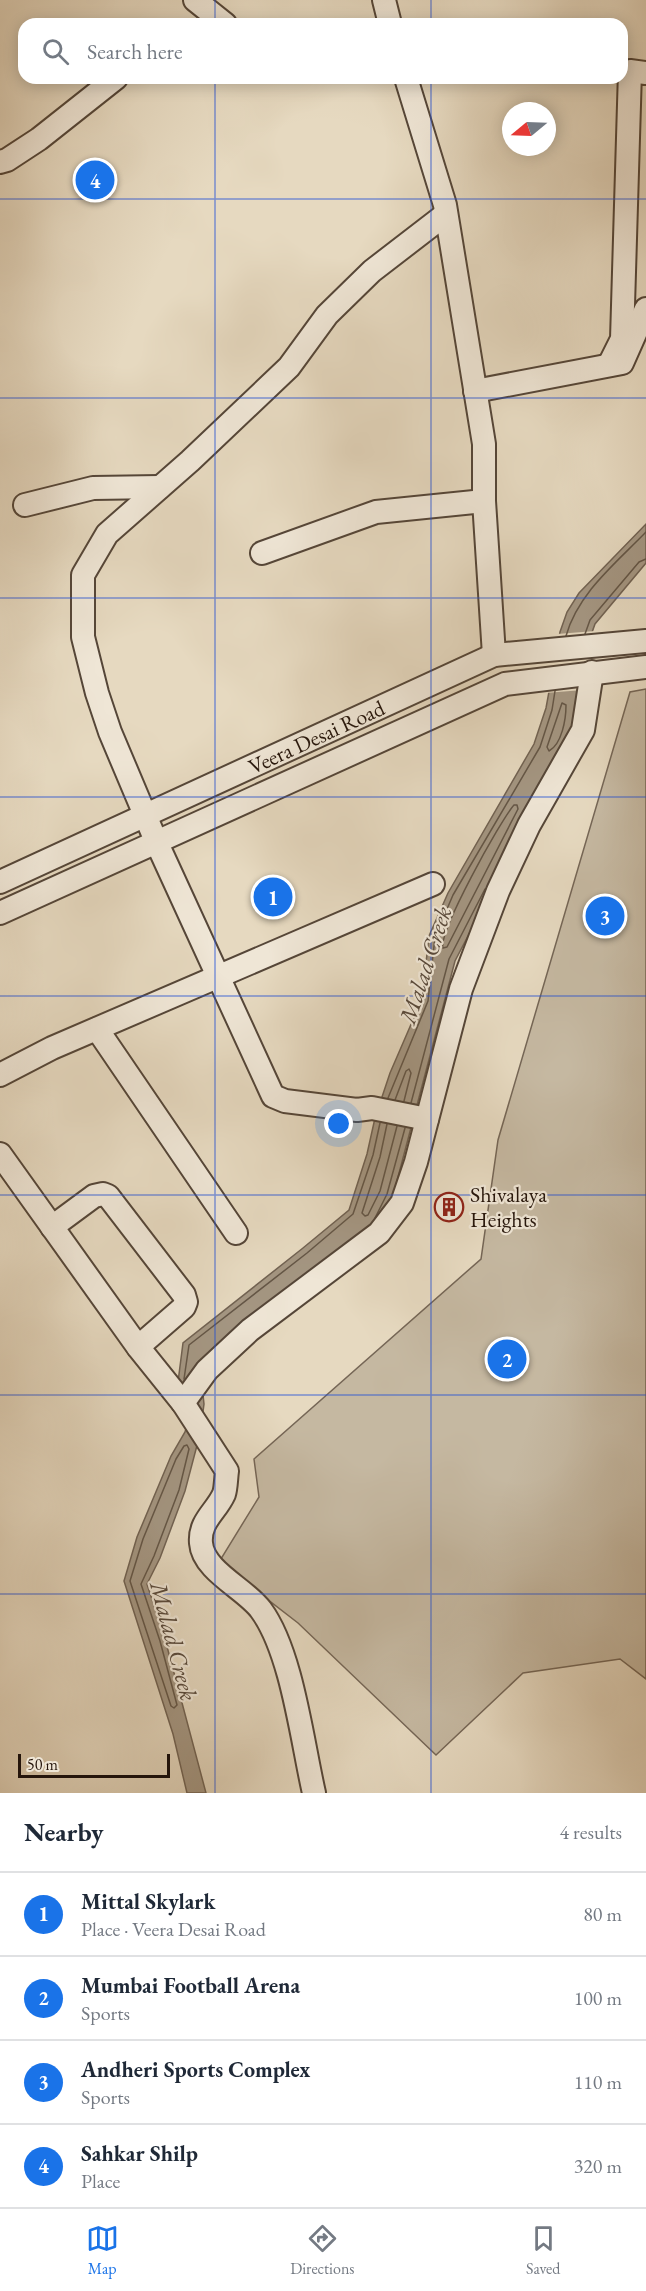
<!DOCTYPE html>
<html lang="en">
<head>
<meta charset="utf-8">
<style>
  body { margin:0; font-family:"EB Garamond",serif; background:#f2f2f3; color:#1f2937 }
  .compass { position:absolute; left:502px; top:102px; width:54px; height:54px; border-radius:50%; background:#fff; box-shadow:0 3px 15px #0003; rotate:251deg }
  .scale { position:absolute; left:18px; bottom:15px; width:152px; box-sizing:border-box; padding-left:6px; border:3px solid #25150b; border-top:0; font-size:16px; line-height:21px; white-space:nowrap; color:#25150b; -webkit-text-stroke:4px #efe6d6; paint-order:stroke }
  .you { position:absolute; left:339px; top:1124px; width:21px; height:21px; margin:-15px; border:4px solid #fff; border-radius:50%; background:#1a73e8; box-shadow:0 0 0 9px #1a73e833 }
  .badge { display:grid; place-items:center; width:39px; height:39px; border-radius:50%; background:#1a73e8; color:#fff; font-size:20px; font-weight:700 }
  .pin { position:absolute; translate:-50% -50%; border:3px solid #fff; box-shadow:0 2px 6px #0006 }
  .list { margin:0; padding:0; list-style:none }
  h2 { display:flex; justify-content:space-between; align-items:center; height:78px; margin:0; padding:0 24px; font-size:26px }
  h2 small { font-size:20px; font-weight:400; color:#747a83 }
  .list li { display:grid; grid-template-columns:39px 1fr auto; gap:18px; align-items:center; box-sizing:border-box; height:84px; padding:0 24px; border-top:2px solid #e0e1e3 }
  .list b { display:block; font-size:22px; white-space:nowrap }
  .list p { margin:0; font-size:20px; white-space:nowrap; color:#747a83 }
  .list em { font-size:20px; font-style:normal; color:#747a83 }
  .icon { flex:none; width:33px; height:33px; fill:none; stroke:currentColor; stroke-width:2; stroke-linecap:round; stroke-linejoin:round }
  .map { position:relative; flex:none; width:646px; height:1793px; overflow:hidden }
  .search { position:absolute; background:#fff; box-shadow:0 3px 15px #0003; left:18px; right:18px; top:18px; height:66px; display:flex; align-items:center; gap:15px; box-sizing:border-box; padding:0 21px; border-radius:18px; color:#747a83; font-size:22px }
  .sheet { height:414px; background:#fff }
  nav { display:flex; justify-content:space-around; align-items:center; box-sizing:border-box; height:84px; border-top:2px solid #e0e1e3; background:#fff; font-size:16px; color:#747a83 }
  nav a { display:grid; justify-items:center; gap:3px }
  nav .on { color:#1a73e8 }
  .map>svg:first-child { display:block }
  .green { fill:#c5b8a1; stroke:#756656; stroke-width:1.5 }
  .water { fill:#a49682; stroke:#716252; stroke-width:1.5 }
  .pier { fill:#e6d9c0 }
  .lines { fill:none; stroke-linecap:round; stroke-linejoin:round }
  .shore { stroke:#645646; stroke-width:1.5 }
  .minor-casing { stroke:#554638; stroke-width:26 }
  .minor { stroke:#efe6d6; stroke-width:22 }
  .grid { fill:none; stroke:#1d4ed8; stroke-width:1.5; stroke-opacity:0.55 }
  .labels { text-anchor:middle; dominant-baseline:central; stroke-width:4.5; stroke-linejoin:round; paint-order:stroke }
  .street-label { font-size:22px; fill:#25150b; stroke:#efe6d6 }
  .poi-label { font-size:22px; fill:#25150b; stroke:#efe6d6; text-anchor:start }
  .water-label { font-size:24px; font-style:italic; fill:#58493b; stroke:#efe6d6 }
</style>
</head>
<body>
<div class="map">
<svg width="646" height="1793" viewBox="0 0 646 1793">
  <rect width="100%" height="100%" fill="#e6d9c0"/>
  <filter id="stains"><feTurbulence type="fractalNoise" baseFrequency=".00333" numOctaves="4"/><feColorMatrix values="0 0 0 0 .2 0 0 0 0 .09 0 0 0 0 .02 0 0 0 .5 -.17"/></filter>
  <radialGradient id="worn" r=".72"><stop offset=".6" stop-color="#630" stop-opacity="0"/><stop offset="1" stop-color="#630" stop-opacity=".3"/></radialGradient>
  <path class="green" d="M646,689V1679L620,1659L523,1673L436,1755L298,1623L219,1562L259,1497L254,1459L481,1259L498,1140L630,692Z"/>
  <path class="water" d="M646,524V563L595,624L584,655L579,723L455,961L393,1196L378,1225L200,1366L204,1404L200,1434L185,1491L160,1558L147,1584L165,1639L206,1793H187L173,1734L124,1581L137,1537L171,1456L185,1432L189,1418L177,1390L183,1343L303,1248L349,1210L367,1154L375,1118L390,1073L422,999L429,936L448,893L534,744L546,708L560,632L567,612L579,593Z"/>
  <path class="pier" d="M595,631L587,656L583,690L545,693L557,634Z"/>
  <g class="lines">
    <path class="shore" d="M585,634L590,620L639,562L646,559
      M566,636C578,593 616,563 646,532
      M562,703L566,705C566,719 562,744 549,751L547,747Z
      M514,805H517L518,809L447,947L443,948C438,933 500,821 514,805Z
      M388,1098L428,1001L435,937L453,895L540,747L552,710L555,691
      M395,1100L406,1071L409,1069L411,1073L404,1101
      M411,1103L449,959L485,889
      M387,1124L380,1157L362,1213L365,1216L368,1215L380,1191L397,1126
      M375,1218L387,1194L405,1128
      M184,1379L189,1345L307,1253L353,1214L373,1155L380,1123
      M187,1445L189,1449L179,1490L154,1556L141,1584L160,1641L177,1705L174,1708L171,1706L130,1581L143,1539L176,1459L184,1446Z"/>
    <g class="minor-casing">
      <g id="minor">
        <path d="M195,0L225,24"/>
        <path d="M384,0L390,24"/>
        <path d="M406,78L445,205L484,444V501L494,655"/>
        <path d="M0,162L7,160L39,139L116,78"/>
        <path d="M609,365L622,339L630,71L646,73"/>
        <path d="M475,391L622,363L646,309"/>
        <path d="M25,505L93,488L160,487"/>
        <path d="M262,553L376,512L484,501"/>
        <path id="s1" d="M0,882L494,655L646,641"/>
        <path d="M0,913L505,684L646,667"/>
        <path d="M97,1029L236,1233"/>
        <path d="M0,1075L52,1048L433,884"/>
        <path d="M427,1119L372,1108L357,1110L285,1101L273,1096L156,841L110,732L97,693L83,637V575L107,534L190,461L289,367L327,315L372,271L446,214"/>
        <path d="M0,1154L138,1347L183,1403L227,1471C226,1478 226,1488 224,1494C216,1512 199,1521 201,1543C203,1571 246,1589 261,1610C292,1652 302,1741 314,1793"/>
        <path d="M52,1227L94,1196L103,1194L108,1196L184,1295L186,1302L184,1307L138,1347"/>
        <path d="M183,1403L207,1370L250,1330L379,1233L402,1203L416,1162L461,989L498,891L529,825L583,730L592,672"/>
      </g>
    </g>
    <use href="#minor" class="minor"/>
  </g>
  <path class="grid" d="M215,0V24M431,0V24M215,78V1793M431,78V1793M0,199H646M0,398H646M0,598H646M0,797H646M0,996H646M0,1195H646M0,1395H646M0,1594H646"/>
  <defs>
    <g id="building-ring" transform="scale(1.5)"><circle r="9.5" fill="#efe6d6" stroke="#8f2418" stroke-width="1.5"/><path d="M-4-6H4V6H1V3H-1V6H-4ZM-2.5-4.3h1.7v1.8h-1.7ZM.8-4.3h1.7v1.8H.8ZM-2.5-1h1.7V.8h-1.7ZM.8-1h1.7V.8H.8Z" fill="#8f2418"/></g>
  </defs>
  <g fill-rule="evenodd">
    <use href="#building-ring" x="449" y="1207"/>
  </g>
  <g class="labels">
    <g class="street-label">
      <text stroke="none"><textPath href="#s1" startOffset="348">Veera Desai Road</textPath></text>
    </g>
    <g class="poi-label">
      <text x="470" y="1194">Shivalaya<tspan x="470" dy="25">Heights</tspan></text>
    </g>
    <g class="water-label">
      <text transform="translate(425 965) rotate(-72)">Malad Creek</text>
      <text transform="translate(174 1641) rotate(75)">Malad Creek</text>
    </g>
  </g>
  <rect width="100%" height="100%" filter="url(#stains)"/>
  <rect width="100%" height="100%" fill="url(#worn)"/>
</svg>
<svg class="compass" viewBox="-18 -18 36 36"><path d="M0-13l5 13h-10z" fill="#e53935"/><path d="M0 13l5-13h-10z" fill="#747a83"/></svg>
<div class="scale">50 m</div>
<div class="you"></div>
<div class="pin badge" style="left:273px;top:897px">1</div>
<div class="pin badge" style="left:507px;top:1359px">2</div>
<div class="pin badge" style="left:605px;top:916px">3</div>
<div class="pin badge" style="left:95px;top:180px">4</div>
<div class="search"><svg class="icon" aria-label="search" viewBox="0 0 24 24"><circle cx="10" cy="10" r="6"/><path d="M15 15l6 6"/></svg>Search here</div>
</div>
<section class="sheet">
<h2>Nearby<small>4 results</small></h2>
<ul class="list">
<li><span class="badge">1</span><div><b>Mittal Skylark</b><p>Place · Veera Desai Road</p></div><em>80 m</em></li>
<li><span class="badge">2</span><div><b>Mumbai Football Arena</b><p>Sports</p></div><em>100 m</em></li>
<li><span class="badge">3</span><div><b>Andheri Sports Complex</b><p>Sports</p></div><em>110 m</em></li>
<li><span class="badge">4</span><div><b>Sahkar Shilp</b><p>Place</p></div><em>320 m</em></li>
</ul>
</section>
<nav>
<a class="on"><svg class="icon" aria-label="map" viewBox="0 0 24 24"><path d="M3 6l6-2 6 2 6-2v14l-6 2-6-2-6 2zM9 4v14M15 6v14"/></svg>Map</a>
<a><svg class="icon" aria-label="directions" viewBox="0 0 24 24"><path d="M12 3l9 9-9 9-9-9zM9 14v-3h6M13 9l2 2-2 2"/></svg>Directions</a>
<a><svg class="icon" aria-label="saved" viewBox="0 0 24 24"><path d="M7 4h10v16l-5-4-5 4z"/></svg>Saved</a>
</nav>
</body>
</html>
